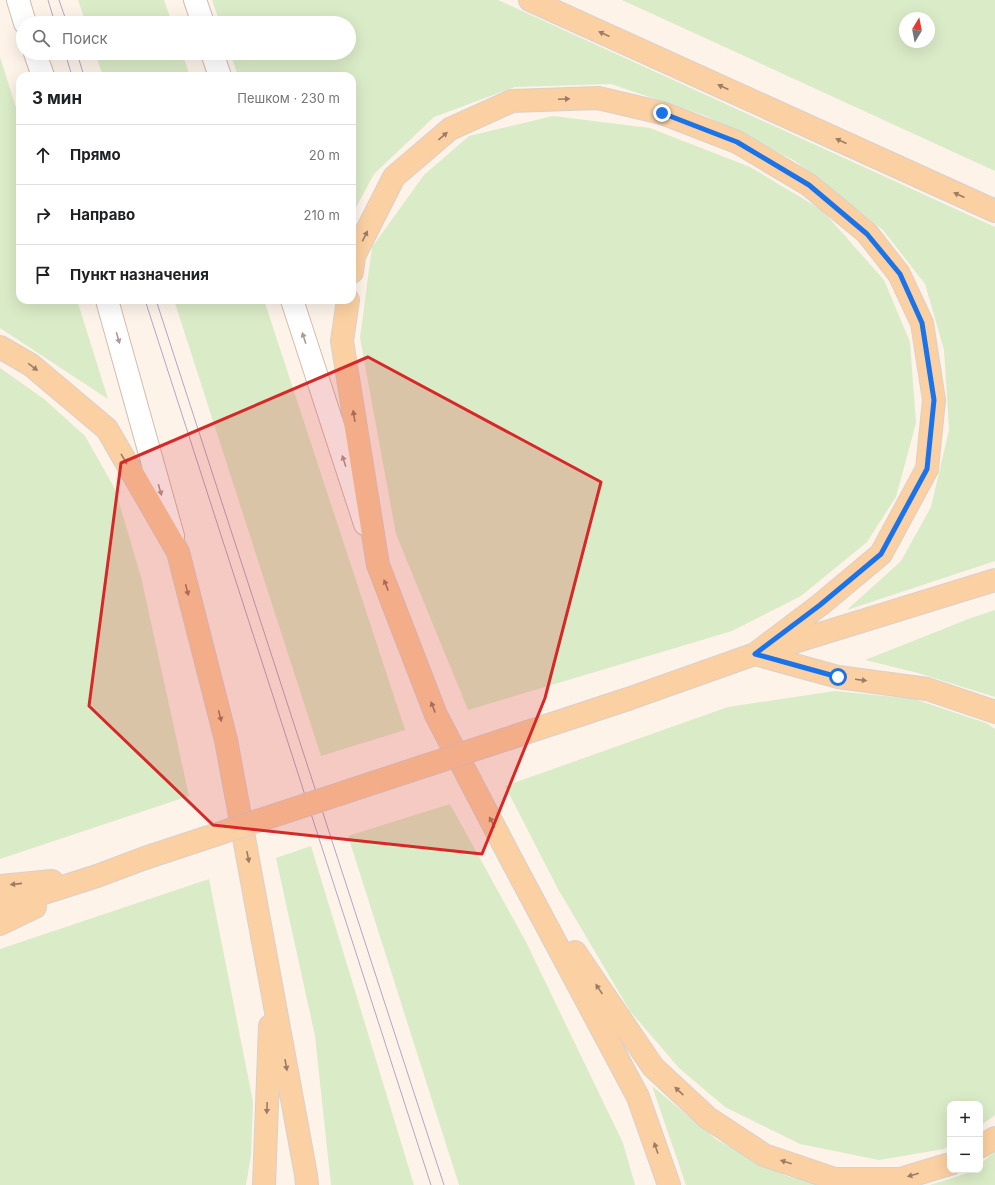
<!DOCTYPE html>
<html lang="ru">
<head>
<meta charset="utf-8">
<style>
  body { margin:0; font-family:Inter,sans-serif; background:#f6f6f6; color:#202124 }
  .controls { position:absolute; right:12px; bottom:12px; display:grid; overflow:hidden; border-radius:8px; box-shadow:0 4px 16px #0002 }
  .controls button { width:36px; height:36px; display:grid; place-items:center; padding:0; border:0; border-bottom:1px solid #e0e0e0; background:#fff; color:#202124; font:20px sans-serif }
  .compass { position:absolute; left:899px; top:12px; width:36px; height:36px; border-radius:50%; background:#fff; box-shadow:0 4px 16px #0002; rotate:10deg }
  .stop { position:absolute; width:12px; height:12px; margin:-9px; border:3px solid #1a73e8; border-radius:50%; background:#fff }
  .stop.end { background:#1a73e8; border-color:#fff; box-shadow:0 1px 4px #0008 }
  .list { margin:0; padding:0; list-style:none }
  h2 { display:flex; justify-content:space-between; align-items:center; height:52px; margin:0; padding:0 16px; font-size:17px }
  h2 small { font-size:13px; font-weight:400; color:#757577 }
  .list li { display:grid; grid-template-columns:26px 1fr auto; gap:12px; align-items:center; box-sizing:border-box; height:60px; padding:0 16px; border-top:1px solid #e0e0e0 }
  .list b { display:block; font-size:15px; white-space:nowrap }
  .list em { font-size:13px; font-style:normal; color:#757577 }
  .icon { flex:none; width:22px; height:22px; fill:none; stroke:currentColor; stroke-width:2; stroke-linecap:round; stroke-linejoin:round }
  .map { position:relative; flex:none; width:995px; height:1185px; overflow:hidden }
  .search { position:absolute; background:#fff; box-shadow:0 4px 16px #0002; left:16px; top:16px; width:340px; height:44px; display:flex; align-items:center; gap:10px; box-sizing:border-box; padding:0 14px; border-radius:22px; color:#757577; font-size:15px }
  .panel { position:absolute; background:#fff; box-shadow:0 4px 16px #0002; left:16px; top:72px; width:340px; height:232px; border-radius:12px }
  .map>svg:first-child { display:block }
  .green { fill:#daebc7; fill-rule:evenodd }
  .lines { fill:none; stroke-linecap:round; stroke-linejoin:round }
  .secondary-casing { stroke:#d5bbae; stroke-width:24 }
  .primary-casing { stroke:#d9d0cd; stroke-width:24 }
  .secondary { stroke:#fff; stroke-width:22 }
  .primary { stroke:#fbd0a2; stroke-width:22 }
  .tram { stroke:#b4a6c8; stroke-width:1 }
  .primary-bridge-casing { stroke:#d9d0cd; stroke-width:24; stroke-linecap:butt }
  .primary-bridge { stroke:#fbd0a2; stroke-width:22 }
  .oneway { fill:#9f7b66 }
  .oneway2 { fill:#ae9a94 }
  .route { stroke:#1a73e8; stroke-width:5 }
  .marked { fill:#d62828; fill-opacity:0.2; stroke:#d62828; stroke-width:3; stroke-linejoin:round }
</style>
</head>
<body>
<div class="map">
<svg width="995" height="1185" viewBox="0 0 995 1185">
  <rect width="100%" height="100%" fill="#fdf3e9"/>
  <path class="green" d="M78,0H164L172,23H86Z
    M212,0H498L995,227V561L847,610L901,561L931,507L949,430L944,350L925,284L883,230L795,161L706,116L611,84L515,87L434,117L374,174L352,215V76H238L230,53H349V23H220Z
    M622,0H995V171ZM905,18H929V42H905Z
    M95,53H182L190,76H103Z
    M0,57L20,120V300H77L108,399L0,328Z
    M553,116L650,128L750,167L822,210L884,280L910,342L916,423L896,497L867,542L801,596L732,631L468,710L396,534L360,338L372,247L424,175L469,136Z
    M174,300H264L405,730L321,756Z
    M0,368L44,399L85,436L115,489L141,577L189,796L0,859Z
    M995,610V697L918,673L865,660L971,618Z
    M835,691L914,699L986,723L995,729V1115L980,1126V1104H950V1145L944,1149L879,1160L800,1144L725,1107L679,1068L630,1011L558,889L505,786L728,707Z
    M450,804L526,942L623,1143L635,1185H459L348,836Z
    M311,846L414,1185H331L315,1036L276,858Z
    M209,879L253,1102L251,1155L246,1185H0V949Z
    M652,1086L717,1140L786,1176L825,1185H686Z
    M995,1152V1185H930L971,1172L973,1170H980V1164Z"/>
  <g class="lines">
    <g class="secondary-casing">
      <path id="secondary" d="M18,0L25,23
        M195,0L203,23
        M35,53L43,76
        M212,53L220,76
        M107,300L173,536
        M292,300L365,524"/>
    </g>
    <g class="primary-casing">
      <path id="primary" d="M530,0L995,211
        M352,272L354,256L394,177L450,129L512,101L598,98L662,113L737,142L809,185L867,233L899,274L922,323L934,400L927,469L881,554L820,605L755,654
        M348,300L342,341L378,565L436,715L510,857L638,1097L669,1185
        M0,347L31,365L107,429L178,552L226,740L306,1175L307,1185
        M755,654L838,677L927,689L995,712
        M628,699L755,654L995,580
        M0,886L52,881
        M0,907L97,876L145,858
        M0,924L35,907
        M575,952L653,1067L708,1118L764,1155L835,1179H900L950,1164
        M980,1147L995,1138
        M264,1185L270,1026"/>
    </g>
    <use href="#secondary" class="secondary"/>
    <use href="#primary" class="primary"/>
    <path class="tram" d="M48,0L55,23
      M59,0L67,23
      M65,53L72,76
      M77,53L84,76
      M145,300L431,1185
      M156,300L444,1185"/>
    <g class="primary-bridge-casing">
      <path id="primary-bridge" d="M145,858L628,699"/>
    </g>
    <use href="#primary-bridge" class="primary-bridge"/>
  </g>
  <defs><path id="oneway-solid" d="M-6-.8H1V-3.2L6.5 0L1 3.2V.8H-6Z"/></defs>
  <g class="oneway">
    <use href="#oneway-solid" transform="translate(604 34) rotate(-156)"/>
    <use href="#oneway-solid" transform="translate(723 87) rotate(-156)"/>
    <use href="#oneway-solid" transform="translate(564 99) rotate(-2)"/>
    <use href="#oneway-solid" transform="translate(443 136) rotate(-40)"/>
    <use href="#oneway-solid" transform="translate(841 141) rotate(-156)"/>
    <use href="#oneway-solid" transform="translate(959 195) rotate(-156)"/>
    <use href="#oneway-solid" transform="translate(365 236) rotate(-64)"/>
    <use href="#oneway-solid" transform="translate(33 367) rotate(37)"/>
    <use href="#oneway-solid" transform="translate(354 416) rotate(-99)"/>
    <use href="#oneway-solid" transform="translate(124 459) rotate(60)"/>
    <use href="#oneway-solid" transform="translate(386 585) rotate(-111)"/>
    <use href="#oneway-solid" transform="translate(187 590) rotate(76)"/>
    <use href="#oneway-solid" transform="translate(861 680) rotate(7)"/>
    <use href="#oneway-solid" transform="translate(433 707) rotate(-111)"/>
    <use href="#oneway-solid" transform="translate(220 716) rotate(76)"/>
    <use href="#oneway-solid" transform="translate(492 822) rotate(-118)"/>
    <use href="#oneway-solid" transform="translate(248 857) rotate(79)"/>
    <use href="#oneway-solid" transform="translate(16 884) rotate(174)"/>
    <use href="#oneway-solid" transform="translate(599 989) rotate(-124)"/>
    <use href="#oneway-solid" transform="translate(286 1065) rotate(80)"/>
    <use href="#oneway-solid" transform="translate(679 1091) rotate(-137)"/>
    <use href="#oneway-solid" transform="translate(267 1108) rotate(92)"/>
    <use href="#oneway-solid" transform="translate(656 1148) rotate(-109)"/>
    <use href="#oneway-solid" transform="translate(786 1162) rotate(-162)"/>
    <use href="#oneway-solid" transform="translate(913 1175) rotate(164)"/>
  </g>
  <g class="oneway2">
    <use href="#oneway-solid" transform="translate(118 338) rotate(74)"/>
    <use href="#oneway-solid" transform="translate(304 338) rotate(-108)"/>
    <use href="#oneway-solid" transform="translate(344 461) rotate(-108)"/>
    <use href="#oneway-solid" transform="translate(160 490) rotate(74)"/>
  </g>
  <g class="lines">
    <path class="route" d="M662,113L737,142L809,185L867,234L900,274L922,323L934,400L927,469L881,554L820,605L755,654L838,677"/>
  </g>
  <path class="marked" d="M368,357L601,482L545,698L482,854L213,825L89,706L121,463Z"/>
</svg>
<div class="controls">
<button>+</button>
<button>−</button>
</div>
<svg class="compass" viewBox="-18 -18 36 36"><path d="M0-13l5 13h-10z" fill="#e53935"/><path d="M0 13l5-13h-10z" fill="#757577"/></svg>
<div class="stop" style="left:838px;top:677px"></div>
<div class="stop end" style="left:662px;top:113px"></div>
<div class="search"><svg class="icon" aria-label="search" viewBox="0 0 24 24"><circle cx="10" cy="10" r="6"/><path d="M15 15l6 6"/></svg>Поиск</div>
<section class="panel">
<h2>3 мин<small>Пешком · 230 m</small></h2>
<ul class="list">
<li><svg class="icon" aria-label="ahead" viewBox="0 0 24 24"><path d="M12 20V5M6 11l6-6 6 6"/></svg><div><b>Прямо</b></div><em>20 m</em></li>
<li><svg class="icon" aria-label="right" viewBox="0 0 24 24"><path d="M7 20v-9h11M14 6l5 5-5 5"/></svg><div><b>Направо</b></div><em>210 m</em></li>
<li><svg class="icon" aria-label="arrive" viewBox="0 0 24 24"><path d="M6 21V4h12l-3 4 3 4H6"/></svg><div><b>Пункт назначения</b></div></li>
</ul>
</section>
</div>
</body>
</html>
